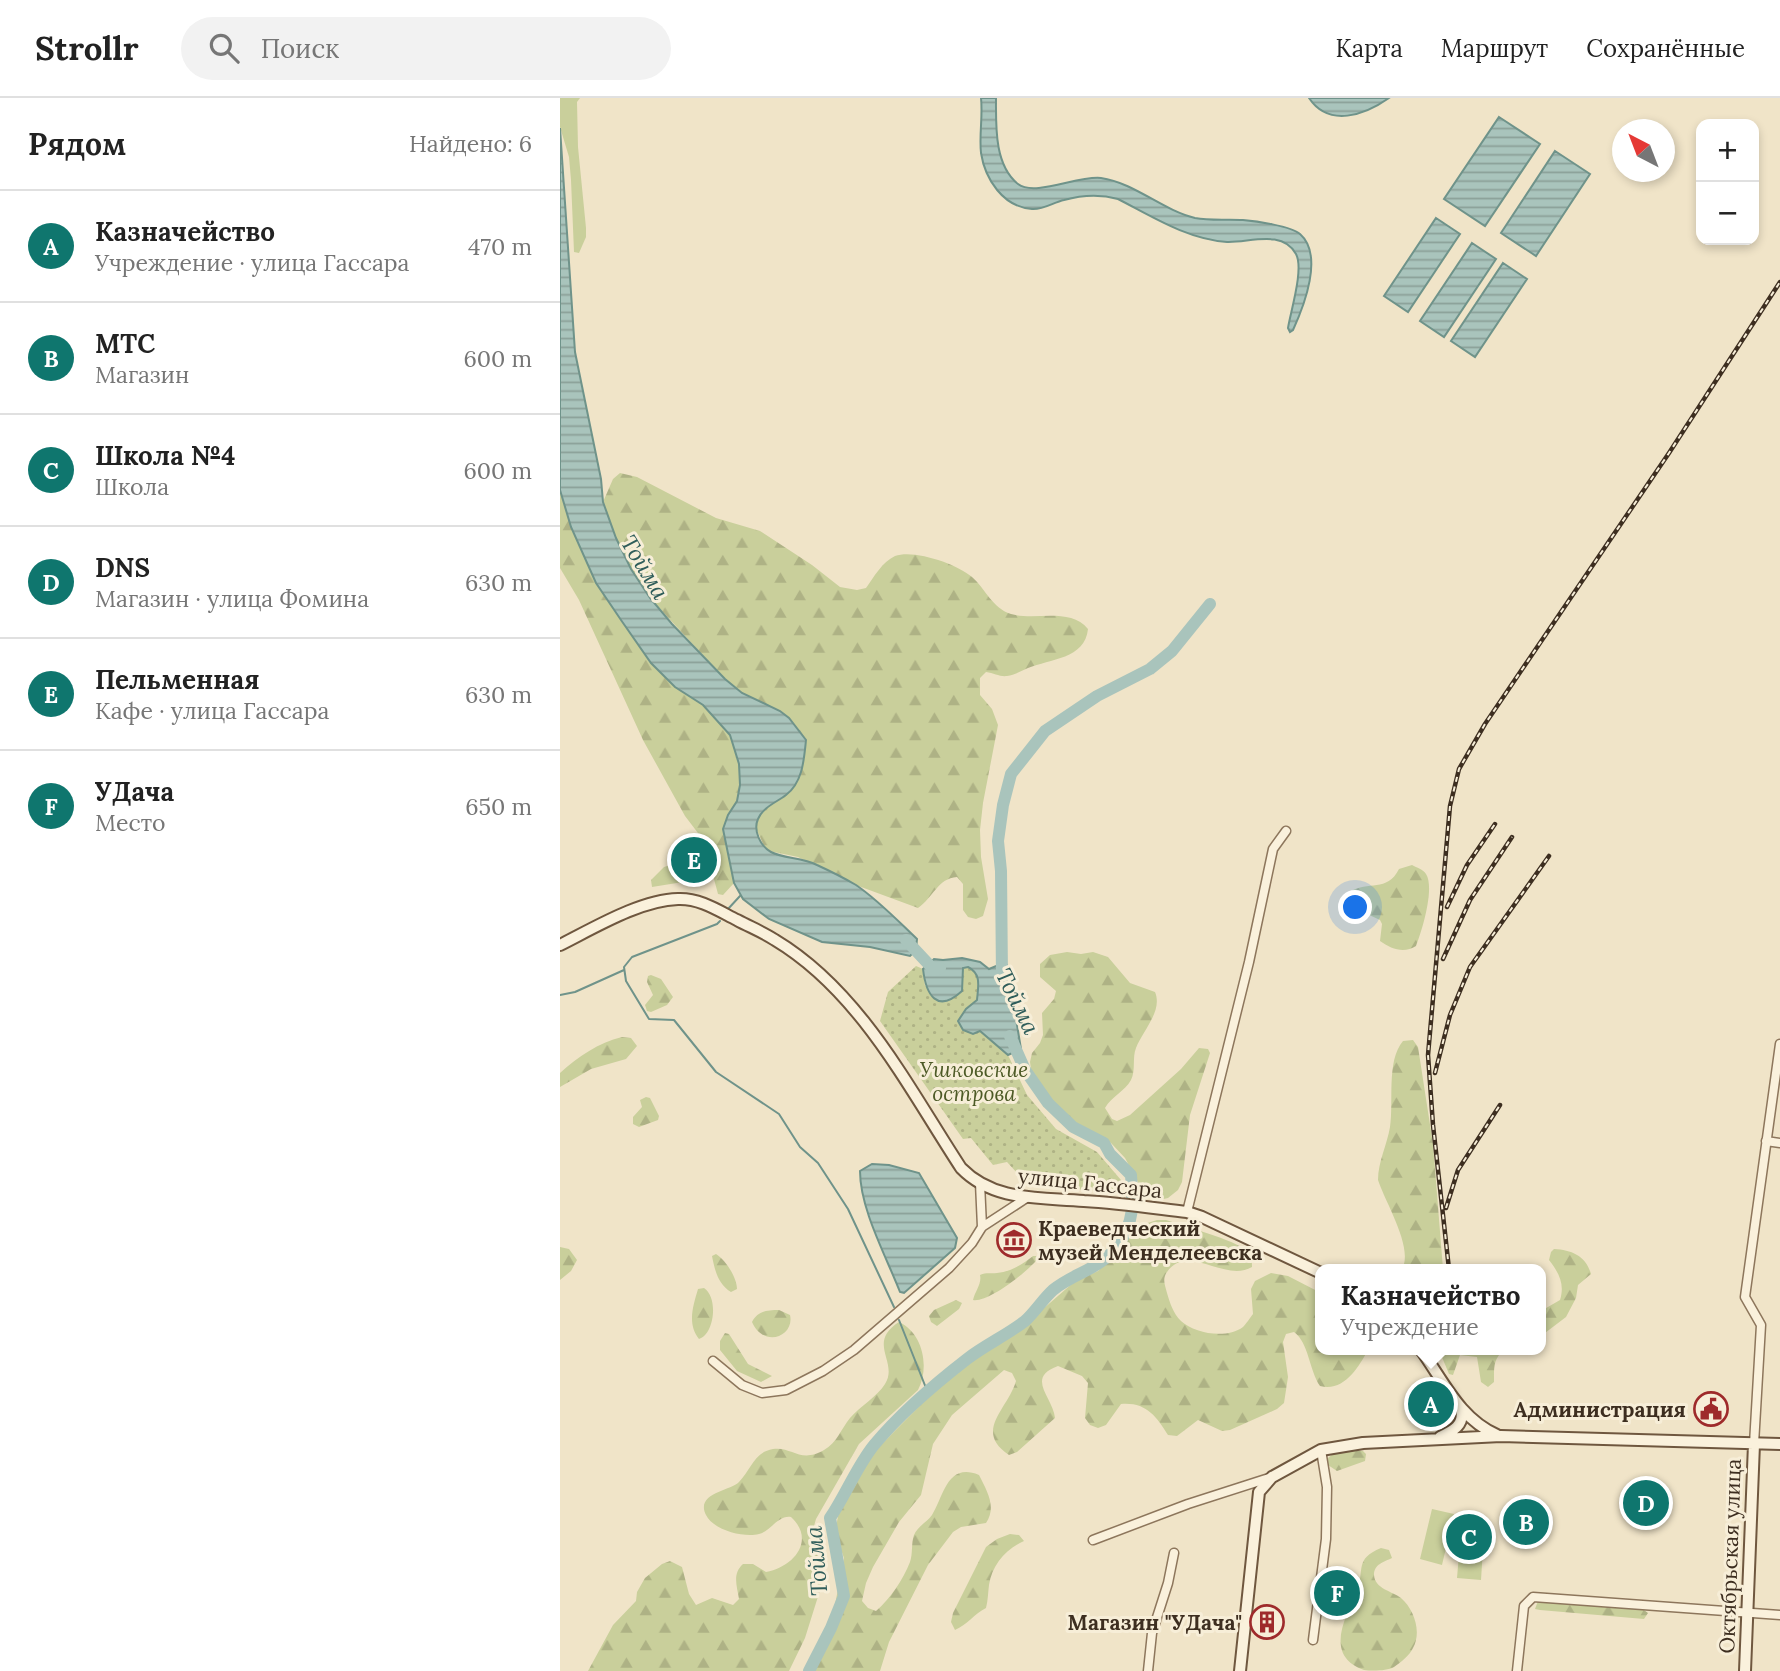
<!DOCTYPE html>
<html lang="ru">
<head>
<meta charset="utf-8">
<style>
  body { margin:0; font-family:Lora,serif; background:#f2f2f2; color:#222 }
  .controls { position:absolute; right:21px; top:21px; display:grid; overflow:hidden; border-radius:14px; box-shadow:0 4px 10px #0003 }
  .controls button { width:63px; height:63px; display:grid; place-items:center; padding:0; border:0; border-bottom:2px solid #e0e0e0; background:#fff; color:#222; font:35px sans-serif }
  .compass { position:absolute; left:1052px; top:21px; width:63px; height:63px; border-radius:50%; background:#fff; box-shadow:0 4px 10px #0003; rotate:318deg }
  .you { position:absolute; left:796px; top:810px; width:24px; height:24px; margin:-18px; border:5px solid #fff; border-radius:50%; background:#1a73e8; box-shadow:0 0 0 10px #1a73e833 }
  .badge { display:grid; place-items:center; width:46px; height:46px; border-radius:50%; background:#0f766e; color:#fff; font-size:23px; font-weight:700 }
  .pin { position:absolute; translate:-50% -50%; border:4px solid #fff; box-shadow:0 2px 7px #0006 }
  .popup { position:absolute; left:755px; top:1166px; width:231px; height:91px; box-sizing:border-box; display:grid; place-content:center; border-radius:14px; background:#fff; filter:drop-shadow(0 2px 5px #0005); font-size:23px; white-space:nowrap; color:#767676 }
  .popup b { font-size:26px; color:#222 }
  .popup::after { content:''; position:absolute; left:50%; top:100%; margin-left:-14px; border:14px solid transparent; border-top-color:#fff }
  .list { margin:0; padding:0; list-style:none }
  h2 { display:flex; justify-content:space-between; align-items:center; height:91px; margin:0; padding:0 28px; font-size:30px }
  h2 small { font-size:23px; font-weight:400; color:#767676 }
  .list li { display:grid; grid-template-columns:46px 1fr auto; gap:21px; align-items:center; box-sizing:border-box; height:112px; padding:0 28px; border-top:2px solid #e0e0e0 }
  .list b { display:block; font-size:26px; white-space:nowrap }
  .list p { margin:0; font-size:23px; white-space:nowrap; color:#767676 }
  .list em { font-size:23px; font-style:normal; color:#767676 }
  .icon { flex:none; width:38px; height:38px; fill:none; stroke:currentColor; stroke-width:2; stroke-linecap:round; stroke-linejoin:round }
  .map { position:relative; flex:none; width:1220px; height:1573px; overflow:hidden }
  header { display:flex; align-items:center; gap:42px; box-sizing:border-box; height:98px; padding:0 35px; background:#fff; border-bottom:2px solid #e0e0e0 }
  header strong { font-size:33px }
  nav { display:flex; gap:38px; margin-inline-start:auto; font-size:24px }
  .search { width:490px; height:63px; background:#f2f2f2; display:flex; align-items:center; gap:18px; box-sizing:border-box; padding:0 24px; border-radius:38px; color:#767676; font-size:26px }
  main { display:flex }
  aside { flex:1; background:#fff }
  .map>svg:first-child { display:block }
  .grass { fill:#c9cf9b }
  .forest { fill:url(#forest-firs) }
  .park { fill:url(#park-dots) }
  .water { fill:url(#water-rules); stroke:#6f938a; stroke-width:2 }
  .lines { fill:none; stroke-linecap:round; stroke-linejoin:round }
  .stream { stroke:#6f938a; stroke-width:2 }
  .river { stroke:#a9c4bc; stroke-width:12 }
  .street-casing { stroke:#8d765c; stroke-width:11 }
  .secondary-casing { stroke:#6f573f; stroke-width:14 }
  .street { stroke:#faf1dc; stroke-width:8 }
  .secondary { stroke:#faf1dc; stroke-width:10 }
  .rail-casing { stroke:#3d2e20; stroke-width:4.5 }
  .rail { stroke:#f7eed8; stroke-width:2; stroke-dasharray:5; stroke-linecap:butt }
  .labels { text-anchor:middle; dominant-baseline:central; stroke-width:6; stroke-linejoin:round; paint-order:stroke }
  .park-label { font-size:21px; font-style:italic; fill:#4d5a26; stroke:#f7eed8 }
  .street-label { font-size:21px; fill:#3d2e20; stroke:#f7eed8 }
  .poi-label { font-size:21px; font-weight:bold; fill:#3d2e20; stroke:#f7eed8; text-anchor:end }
  .water-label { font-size:23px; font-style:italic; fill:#2f5d5a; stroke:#f7eed8 }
</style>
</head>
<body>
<header>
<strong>Strollr</strong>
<div class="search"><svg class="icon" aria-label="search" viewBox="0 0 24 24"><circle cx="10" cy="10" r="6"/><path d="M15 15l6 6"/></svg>Поиск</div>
<nav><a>Карта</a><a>Маршрут</a><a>Сохранённые</a></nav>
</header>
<main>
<aside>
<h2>Рядом<small>Найдено: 6</small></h2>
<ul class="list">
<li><span class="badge">A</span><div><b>Казначейство</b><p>Учреждение · улица Гассара</p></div><em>470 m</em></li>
<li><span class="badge">B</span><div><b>МТС</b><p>Магазин</p></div><em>600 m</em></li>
<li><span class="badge">C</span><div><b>Школа №4</b><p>Школа</p></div><em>600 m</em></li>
<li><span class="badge">D</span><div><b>DNS</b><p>Магазин · улица Фомина</p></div><em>630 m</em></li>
<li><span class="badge">E</span><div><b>Пельменная</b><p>Кафе · улица Гассара</p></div><em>630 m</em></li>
<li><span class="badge">F</span><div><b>УДача</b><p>Место</p></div><em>650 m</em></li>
</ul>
</aside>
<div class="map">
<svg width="1220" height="1573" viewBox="0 0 1220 1573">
  <defs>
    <pattern id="forest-firs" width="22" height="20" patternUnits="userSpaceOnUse" patternTransform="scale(1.75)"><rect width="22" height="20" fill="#c9cf9b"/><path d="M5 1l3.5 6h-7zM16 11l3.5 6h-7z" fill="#aeb285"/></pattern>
    <pattern id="park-dots" width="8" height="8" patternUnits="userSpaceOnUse" patternTransform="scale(1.75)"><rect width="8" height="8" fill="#c9cf9b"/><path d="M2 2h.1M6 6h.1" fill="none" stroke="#aeb285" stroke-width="1.8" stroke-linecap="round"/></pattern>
    <pattern id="water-rules" width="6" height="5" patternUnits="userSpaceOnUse" patternTransform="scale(1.75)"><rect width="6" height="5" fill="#a9c4bc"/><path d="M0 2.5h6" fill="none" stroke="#8ba098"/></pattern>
  </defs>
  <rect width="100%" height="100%" fill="#f0e4c8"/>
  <path class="grass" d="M0,0H20L17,4L18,49L26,130V139L19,155L14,154L11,82L9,59L0,29Z
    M872,1411L894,1416L882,1467L860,1461Z
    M901,1433L924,1435L921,1482L897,1480Z"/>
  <path class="forest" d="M60,375L77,379L156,420L200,433L252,467L280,489L297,492L306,490C314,479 322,464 335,458C354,451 397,466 412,479C425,490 432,510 451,516C475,523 510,509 528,531C525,561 490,561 468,570C461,573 455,577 447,578C440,579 434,575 426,574L420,580V597L432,611L438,627L423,705L420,732L421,759L428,801L423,818L416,821L408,819L403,812V786L397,779C378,780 373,800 358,810L293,786L238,759L209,753L204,748L196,730L198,721L204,712L227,696L239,680L246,642L229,620L220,613L182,595L165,581L90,500L71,471L56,440L43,404L53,381Z
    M0,392L11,429L115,589L143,607L170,636L179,666L180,687L177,703L168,717L169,762L174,785L163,797L158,796L147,755L141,739L125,718L83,642L19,502L0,470Z
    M117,765L124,768L129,781L123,784L92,789L91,782L104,769Z
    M852,767C857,770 863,771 866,776C875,790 862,833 856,848C844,856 831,851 820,843L822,826L820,822L792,809L787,802L790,794C808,782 827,795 839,771Z
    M507,854L521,856L533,854L548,859L570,885L595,894C603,913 583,932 576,950C572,960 576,972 571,982C565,993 551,999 545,1010L552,1021L557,1023L570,1017L621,971L639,950L648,951L650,955L630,1017L622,1084L618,1092L608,1100L599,1102L591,1099L579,1086L565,1060L551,1045L514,1024L478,988L472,977L470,964L472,955L480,945L483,937L482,915L494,901L496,893L480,879V866L490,857Z
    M91,877L101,881L113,899L107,907L91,914L87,913L85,907L93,897L87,884L88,878Z
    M62,939L71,940L77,948L66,961L31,971L0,989V975C19,958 38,945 62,939Z
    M853,942L858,949L873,1046L883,1171H842C854,1150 825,1104 818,1082C818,1064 827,1047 830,1029C834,1004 826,963 843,943Z
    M86,999L90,1000L99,1018L98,1022L79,1029L73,1026V1019L82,1009L80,1002Z
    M597,1122H606C626,1129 673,1141 687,1153C692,1158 692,1163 692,1169C665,1185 628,1145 607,1174C602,1181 605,1187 607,1195C610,1205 613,1215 621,1223C635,1236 667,1241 683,1229C686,1226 690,1220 693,1216L691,1191L695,1183L711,1175L728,1178L761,1195V1252H808C798,1270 784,1294 760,1288C749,1272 749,1245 734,1234L726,1236L723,1244L728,1279L724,1305L717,1311L670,1332L662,1333L638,1322L617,1338L608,1337C596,1318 586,1304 561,1306L546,1327L538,1330L530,1327L525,1320L528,1285L522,1278L498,1268C465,1280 493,1299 495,1320L457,1354L449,1357C413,1333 448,1311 456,1283L452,1275L444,1272L392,1317L373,1346L361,1397L339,1424L313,1469L306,1485L302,1503L308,1510L316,1513C330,1501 343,1482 350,1464C353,1456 351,1445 354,1437C357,1429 367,1424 372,1417C384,1398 387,1364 419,1377C427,1393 437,1409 426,1425L401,1429L393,1434L368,1467L329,1544L320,1573H245L273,1517L284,1460L275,1435L278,1418L313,1355L396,1271L425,1250L453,1237L514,1184L538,1173L552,1160L572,1130Z
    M0,1149L9,1151L17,1162L11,1173L0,1182Z
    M994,1151C1012,1152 1026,1158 1031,1176L1018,1187L1016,1200L1006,1219L981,1238V1213L1000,1202C1005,1186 999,1175 989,1162L991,1154Z
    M156,1156C166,1162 177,1180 177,1191L171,1194C158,1186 155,1173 152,1158Z
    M473,1158H480C471,1171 429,1205 413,1202C415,1193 422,1186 420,1177C427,1174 430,1176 437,1175C450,1174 463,1166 473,1158Z
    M144,1190C159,1200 154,1237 139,1241C127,1226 133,1208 138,1191Z
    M396,1202L402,1205L399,1211L377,1228L371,1224L369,1218L374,1212Z
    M219,1212L230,1217C235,1238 204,1251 192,1224C198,1213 207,1212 219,1212Z
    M339,1224C363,1235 370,1269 358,1292L299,1346L256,1421L251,1438L262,1472L261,1489L245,1540L229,1573H28L53,1527L76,1503L77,1494L85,1480L102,1466L110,1463L122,1469L129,1496L136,1507L152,1500L173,1507L179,1501C177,1488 172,1476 183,1466H193L206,1474C234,1469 256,1442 231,1419C218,1417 211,1433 199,1436C184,1440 153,1432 146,1417C135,1395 170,1393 179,1384C191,1372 194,1354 213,1351C232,1348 240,1366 264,1352C277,1345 281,1331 290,1320C300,1308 317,1299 325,1286C339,1264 306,1245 339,1224Z
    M165,1235L169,1236L188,1266L212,1278L201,1284L177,1273L160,1252V1243Z
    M879,1252H944C933,1261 934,1270 934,1284L928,1289L921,1284L917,1259L900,1257L893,1277L889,1276Z
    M788,1352L803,1353L806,1356L805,1363L777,1373L768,1367V1360L774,1355Z
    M450,1436L459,1437L464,1443C446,1451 432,1467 429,1487C428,1495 428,1502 426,1510C414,1516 407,1527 395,1532L391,1524L393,1515L426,1449L437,1441Z
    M821,1450L829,1452L832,1460C824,1464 814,1466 814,1477C815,1491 832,1493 841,1500C854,1511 862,1534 853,1550C850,1557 841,1564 834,1569C827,1573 812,1573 804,1572C763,1557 786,1519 797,1493C805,1472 794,1461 821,1450Z
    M978,1503L1081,1510L1088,1515L1084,1521L980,1512L975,1511Z"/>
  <path class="park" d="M356,868L363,871L365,888L403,870L408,869C422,876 418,889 417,902L406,911L420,933L448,957L467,997L496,1031L537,1054L561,1082L562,1096L467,1086L447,1064L433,1067L411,1040L403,1041L320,923L328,894Z"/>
  <path class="water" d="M421,0H436C436,27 434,67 458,86C475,99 519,77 541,80C575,85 602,112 635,120C651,123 667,121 683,122C695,123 731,128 740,136C764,157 744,208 733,232L730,234L728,230C731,212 744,171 736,156C722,131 689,145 667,144C627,141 593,119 558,101C540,96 522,97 504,102C494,104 483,112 472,111C443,109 425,81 421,55C419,37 423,18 421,0Z
    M749,0H829C805,17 769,30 749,0Z
    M939,19L980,46L925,128L884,101Z
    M0,30L15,254L41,381L43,404L56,440L71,471L90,500L112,526L165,581L182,595L220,613L229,620L246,642C244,661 243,684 226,697C217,704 203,709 198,721C193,732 200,748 211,754C224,761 242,759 257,767C270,773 284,780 296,787C318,802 337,822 357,841L356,852L350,858L310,849L262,844L209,821L183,801L174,785L163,731L168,717L177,703L180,687L179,666L170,637L143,607L115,589L91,565L61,522L36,485L11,429L0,392Z
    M995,53L1030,76L976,158L941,135Z
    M876,120L900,136L848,214L824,198Z
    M912,145L936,161L884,239L860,223Z
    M943,165L967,181L915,259L891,243Z
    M402,860L420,864L429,871L441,866L447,867L461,951L448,957L420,933L413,936L403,932L398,923L406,911L417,902C418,889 422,876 408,869L403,870L402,893C377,916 366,897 363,871L374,861L383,862Z
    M312,1066L329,1067L359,1075L397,1140L395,1150L344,1195L340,1194C326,1158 300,1111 300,1073Z"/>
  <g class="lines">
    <path class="stream" d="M168,811L180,798
      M160,823L157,826L72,859L64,869L66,883L89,921L114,922L156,974L219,1016L240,1049L258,1065L288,1111L334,1209
      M0,897L15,894L64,872
      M339,1222L368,1295"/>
    <path class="river" d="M346,842L374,872L380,870
      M442,880L441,773L438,743L443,707L451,676L485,633L537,598L590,571L612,553L650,506
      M249,1573L271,1530L284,1498L270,1420C285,1398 297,1368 314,1347C339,1317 376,1285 407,1261C425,1247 447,1237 465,1223C475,1214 483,1201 493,1192C515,1174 540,1172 558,1147C575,1123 573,1105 571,1077L550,1056L544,1045L513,1029L488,1005L465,972L450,938"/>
    <g class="street-casing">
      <path id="street" d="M1206,1043L1220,1045
        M420,1085L422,1129
        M627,1114L689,864L713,751L726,733
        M153,1263L182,1287L202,1295L226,1292L263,1273L294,1252L389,1170L412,1145L422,1129L468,1099
        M1194,1346L1201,1227L1185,1199L1220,946
        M533,1442L628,1406L712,1379
        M753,1542L766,1441L767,1389L761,1352
        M588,1573L592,1535L608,1485L614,1455
        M957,1573L964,1508L973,1499L1220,1517"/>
    </g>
    <g class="secondary-casing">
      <path id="secondary" d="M0,847C34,830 80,802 118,801C140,800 159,813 177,822C190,829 203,834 215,842C300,893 348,989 401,1070C434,1104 480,1099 524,1103C559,1105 593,1110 627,1114L642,1119L761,1175
        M861,1252C884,1284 900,1321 937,1337
        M880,1339C893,1333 905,1327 901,1311
        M680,1573L699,1394L712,1379L761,1352L803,1345L941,1338L1220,1346
        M1185,1573L1194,1346"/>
    </g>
    <use href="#street" class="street"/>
    <use href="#secondary" class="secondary"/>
    <g class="rail-casing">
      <path id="rail" d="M887,809L907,767L935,726
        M883,861L910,802L952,739
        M875,975L890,917L910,869L989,758
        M886,1110L898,1072L940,1007
        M889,1171L873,1027L868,957L890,708L899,671L925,626L1109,355L1220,184"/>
    </g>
    <use href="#rail" class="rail"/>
  </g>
  <defs>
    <g id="museum-ring" transform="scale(1.75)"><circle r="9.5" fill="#f7eed8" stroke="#9e2a2b" stroke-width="1.5"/><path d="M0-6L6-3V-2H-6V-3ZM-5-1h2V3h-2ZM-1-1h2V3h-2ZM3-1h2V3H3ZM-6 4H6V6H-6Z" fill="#9e2a2b"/></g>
    <g id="civic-ring" transform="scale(1.75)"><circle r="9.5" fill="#f7eed8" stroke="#9e2a2b" stroke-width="1.5"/><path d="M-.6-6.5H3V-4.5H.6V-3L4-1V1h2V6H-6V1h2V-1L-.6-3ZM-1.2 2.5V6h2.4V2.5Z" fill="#9e2a2b"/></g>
    <g id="building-ring" transform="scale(1.75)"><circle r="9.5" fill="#f7eed8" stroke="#9e2a2b" stroke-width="1.5"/><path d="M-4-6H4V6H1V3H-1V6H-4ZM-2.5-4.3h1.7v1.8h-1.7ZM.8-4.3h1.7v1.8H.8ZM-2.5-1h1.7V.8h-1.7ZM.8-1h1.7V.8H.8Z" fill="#9e2a2b"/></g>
  </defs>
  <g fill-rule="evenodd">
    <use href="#museum-ring" x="454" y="1142"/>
    <use href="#civic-ring" x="1151" y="1311"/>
    <use href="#building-ring" x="707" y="1524"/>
  </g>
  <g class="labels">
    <g class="park-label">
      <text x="414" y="971">Ушковские<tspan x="414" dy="24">острова</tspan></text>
    </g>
    <g class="street-label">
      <text transform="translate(530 1085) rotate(6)">улица Гассара</text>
      <text transform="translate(1170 1458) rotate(-88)">Октябрьская улица</text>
    </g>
    <g class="poi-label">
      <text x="478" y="1130" text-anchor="start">Краеведческий<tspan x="478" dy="24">музей Менделеевска</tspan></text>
      <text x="1126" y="1311">Администрация</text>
      <text x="682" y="1524">Магазин "УДача"</text>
    </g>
    <g class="water-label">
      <text transform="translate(85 469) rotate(59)">Тойма</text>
      <text transform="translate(458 903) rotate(64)">Тойма</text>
      <text transform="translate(256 1463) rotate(-95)">Тойма</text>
    </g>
  </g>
</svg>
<div class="controls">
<button>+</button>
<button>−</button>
</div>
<svg class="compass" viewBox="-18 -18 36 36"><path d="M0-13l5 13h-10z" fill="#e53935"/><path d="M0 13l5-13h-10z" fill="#767676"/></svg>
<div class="you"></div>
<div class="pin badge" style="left:871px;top:1306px">A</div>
<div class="popup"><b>Казначейство</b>Учреждение</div>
<div class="pin badge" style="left:966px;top:1424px">B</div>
<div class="pin badge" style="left:909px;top:1439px">C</div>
<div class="pin badge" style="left:1086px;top:1405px">D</div>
<div class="pin badge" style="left:134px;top:762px">E</div>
<div class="pin badge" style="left:777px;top:1495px">F</div>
</div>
</main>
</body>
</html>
